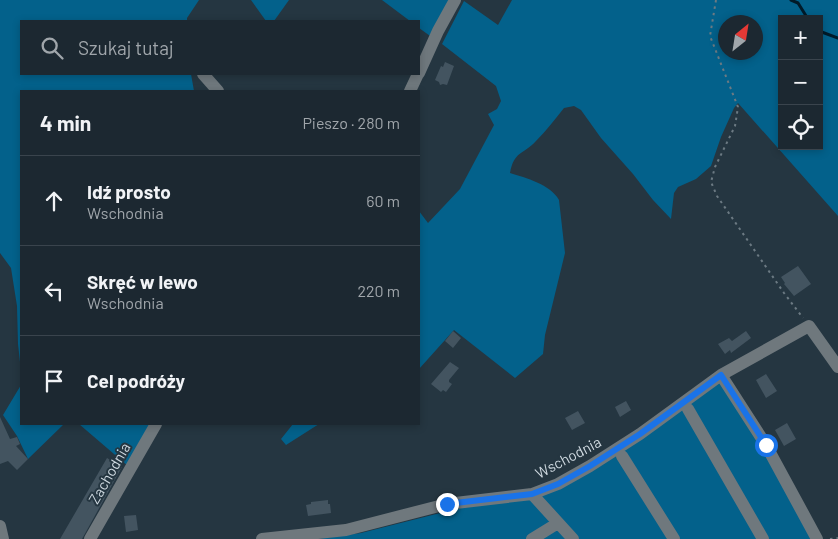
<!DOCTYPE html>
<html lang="pl">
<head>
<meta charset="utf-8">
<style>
  body { margin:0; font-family:Barlow,sans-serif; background:#29343d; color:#f1f3f6 }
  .controls { position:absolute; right:15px; top:15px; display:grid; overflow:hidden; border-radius:0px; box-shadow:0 2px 8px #0003 }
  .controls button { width:45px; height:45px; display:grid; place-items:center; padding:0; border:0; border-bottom:1px solid #3a444d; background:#1c2831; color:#f1f3f6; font:25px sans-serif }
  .compass { position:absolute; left:718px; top:15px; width:45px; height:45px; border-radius:50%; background:#1c2831; box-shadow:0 2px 8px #0003; rotate:30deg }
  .stop { position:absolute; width:15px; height:15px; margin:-11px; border:4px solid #1a73e8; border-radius:50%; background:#fff }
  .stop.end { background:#1a73e8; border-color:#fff; box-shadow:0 1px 5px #0008 }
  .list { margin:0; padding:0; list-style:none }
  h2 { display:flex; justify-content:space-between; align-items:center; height:65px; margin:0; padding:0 20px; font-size:21px }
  h2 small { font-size:16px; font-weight:400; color:#a0a6ab }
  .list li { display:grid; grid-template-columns:32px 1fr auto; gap:15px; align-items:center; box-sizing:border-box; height:90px; padding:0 20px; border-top:1px solid #3a444d }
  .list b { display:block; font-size:19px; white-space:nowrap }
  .list p { margin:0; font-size:16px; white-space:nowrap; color:#a0a6ab }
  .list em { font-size:16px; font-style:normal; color:#a0a6ab }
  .icon { flex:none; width:28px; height:28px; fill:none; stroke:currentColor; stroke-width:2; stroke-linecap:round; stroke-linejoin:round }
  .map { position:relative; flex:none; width:838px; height:539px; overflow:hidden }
  .search { position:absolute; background:#1c2831; box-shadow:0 2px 8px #0003; left:20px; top:20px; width:400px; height:55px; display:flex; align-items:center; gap:12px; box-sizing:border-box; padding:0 18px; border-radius:0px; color:#a0a6ab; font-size:19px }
  .panel { position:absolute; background:#1c2831; box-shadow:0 2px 8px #0003; left:20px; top:90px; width:400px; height:335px; border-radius:0px }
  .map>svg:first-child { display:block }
  .green { fill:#03618b; fill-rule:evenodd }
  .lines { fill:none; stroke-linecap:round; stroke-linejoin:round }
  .stream { stroke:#011a29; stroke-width:3 }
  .building { fill:#435460 }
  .path { stroke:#6c7a83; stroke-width:2; stroke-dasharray:2.5 4; stroke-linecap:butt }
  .minor { stroke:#6f787d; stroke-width:12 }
  .route { stroke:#1a73e8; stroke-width:6 }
  .labels { text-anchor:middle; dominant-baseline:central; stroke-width:4; stroke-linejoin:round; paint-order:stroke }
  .street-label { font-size:15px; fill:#cfd9e0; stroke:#253641 }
</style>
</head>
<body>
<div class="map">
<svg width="838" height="539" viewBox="0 0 838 539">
  <rect width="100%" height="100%" fill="#253641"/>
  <path class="green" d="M0,0H199L187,18V21H21V74H191L194,91H21V371L18,344L17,306L11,268L0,253Z
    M251,0H289L274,21H266Z
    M382,0H451L433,38L419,28V21H410Z
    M512,0H838V216L738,103L734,108L721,137L711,166L696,179L678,187L674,193L671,219L653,200L633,174L601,138L581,110L574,106L564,108C555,119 546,131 536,141C523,155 514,151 510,173C526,178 550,184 559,200L565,253L545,335L543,354L515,378L454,330L419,369V211L428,223L460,189L494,125L488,114L497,109L501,101L496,86L442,44L464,1L498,25ZM782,19H819V146H782ZM726,22H756V52H726Z
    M726,376L818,539H317L361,533L476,504L543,493Z
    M21,385V424H64L28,459L17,436L3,415Z
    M79,424H154L128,466Z
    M293,424H319L286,445L281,439Z"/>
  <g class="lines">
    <path class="stream" d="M791,0L798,3L808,19
      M819,31L838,38"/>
  </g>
  <path class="building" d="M445,62L454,66L447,85L443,84L440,85L439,82L435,80L441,66L443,67Z
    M798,266L811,284L794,296L784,284L785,283L781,277Z
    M453,331L461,338L453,348L445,341Z
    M746,331L751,338L731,353L730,350L725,354L718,344L729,338L732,341Z
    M450,362L459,368L449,380V382L452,384L446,392L443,390L441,392L431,384Z
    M766,374L777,391L766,398L756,380Z
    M626,401L631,410L620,417L615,407Z
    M578,411L585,423L572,430L565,418Z
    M0,417L10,439L17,437L20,444L16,446L28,459L17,470L8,461L0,464Z
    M787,423L796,439L784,446L775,430Z
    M107,458L122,467L82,539H60Z
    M328,500V504H330L331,513L308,516L306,505L311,504V502Z
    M136,515L138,530L126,532L124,516Z"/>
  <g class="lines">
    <path class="path" d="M716,0L710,36L738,107L735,126L715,167L711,182L717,196L784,293L803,318
      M830,539L838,538"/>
    <path class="minor" d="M419,73L438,31L455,0
      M203,74L218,91
      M410,91L418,74
      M721,375L766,445L817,539
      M688,409L763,539
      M622,456L674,539
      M532,494L573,539
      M0,526L3,539
      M90,539L156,424
      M262,539L346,530L447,504L532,494L558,484L590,466L640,434L721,375L809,326L838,367
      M532,539L558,523"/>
  </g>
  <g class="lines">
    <path class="route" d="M447,504L532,494L558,484L590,466L640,434L721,375L766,445"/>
  </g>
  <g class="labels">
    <g class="street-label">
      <text transform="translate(568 457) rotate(-28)">Wschodnia</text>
      <text transform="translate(109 473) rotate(-60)">Zachodnia</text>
    </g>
  </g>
</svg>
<div class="controls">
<button>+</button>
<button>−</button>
<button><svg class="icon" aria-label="locate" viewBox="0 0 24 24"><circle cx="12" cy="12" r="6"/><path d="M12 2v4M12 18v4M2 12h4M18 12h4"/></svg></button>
</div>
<svg class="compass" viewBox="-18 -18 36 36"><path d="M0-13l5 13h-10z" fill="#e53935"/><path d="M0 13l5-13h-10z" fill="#a0a6ab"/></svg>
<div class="stop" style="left:766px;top:445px"></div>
<div class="stop end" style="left:447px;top:504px"></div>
<div class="search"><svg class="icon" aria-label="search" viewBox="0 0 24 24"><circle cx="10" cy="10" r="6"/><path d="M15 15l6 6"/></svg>Szukaj tutaj</div>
<section class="panel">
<h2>4 min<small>Pieszo · 280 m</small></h2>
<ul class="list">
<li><svg class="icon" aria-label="ahead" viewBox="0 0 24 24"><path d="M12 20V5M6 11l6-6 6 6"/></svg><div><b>Idź prosto</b><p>Wschodnia</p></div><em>60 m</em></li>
<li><svg class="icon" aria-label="left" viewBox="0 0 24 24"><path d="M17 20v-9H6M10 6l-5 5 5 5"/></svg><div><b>Skręć w lewo</b><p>Wschodnia</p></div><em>220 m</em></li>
<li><svg class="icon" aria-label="arrive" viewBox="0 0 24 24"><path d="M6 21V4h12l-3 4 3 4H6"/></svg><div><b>Cel podróży</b></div></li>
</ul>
</section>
</div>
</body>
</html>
